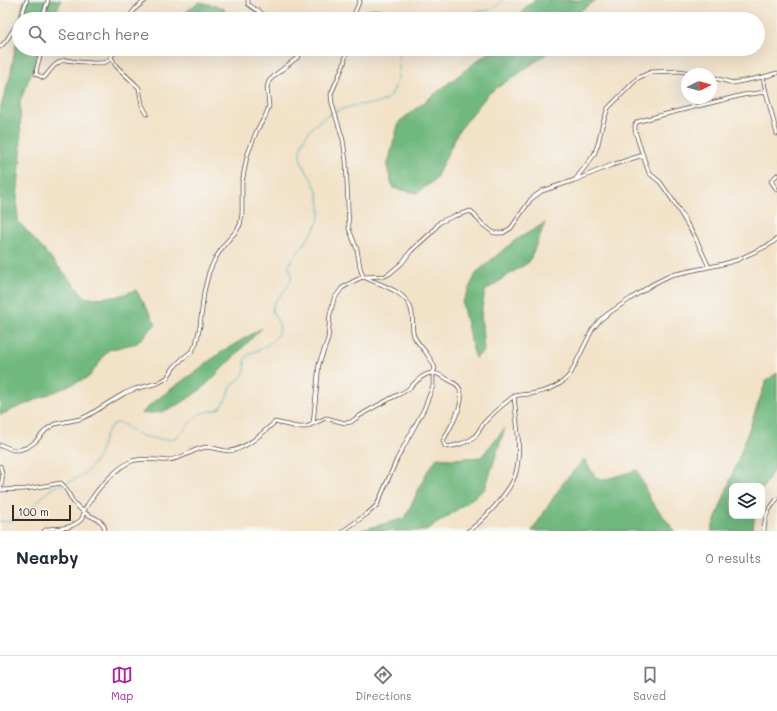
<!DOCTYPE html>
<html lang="en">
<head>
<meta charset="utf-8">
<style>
  body { margin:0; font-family:Mali,sans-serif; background:#f6f6f7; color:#1f2937 }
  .controls { position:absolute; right:12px; bottom:12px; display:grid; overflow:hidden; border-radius:8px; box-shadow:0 4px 16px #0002 }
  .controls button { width:36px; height:36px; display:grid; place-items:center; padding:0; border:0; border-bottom:1px solid #e0e1e3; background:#fff; color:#1f2937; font:20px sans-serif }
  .compass { position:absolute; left:681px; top:68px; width:36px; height:36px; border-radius:50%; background:#fff; box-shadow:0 4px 16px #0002; rotate:84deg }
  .scale { position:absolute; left:12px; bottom:10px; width:59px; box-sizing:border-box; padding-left:4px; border:2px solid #3b2a1e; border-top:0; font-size:11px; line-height:14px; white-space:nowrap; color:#3b2a1e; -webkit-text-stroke:3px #f6f6f2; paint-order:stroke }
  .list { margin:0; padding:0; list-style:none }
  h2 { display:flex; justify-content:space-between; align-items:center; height:52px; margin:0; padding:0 16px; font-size:17px }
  h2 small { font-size:13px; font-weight:400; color:#747a83 }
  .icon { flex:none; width:22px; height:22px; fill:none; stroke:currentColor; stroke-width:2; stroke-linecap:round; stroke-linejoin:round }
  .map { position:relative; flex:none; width:777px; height:531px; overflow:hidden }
  .search { position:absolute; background:#fff; box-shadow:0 4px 16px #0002; left:12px; right:12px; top:12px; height:44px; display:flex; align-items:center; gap:10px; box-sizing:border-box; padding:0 14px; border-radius:22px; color:#747a83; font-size:15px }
  .sheet { height:124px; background:#fff }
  nav { display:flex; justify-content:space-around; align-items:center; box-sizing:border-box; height:56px; border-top:1px solid #e0e1e3; background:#fff; font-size:11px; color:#747a83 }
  nav a { display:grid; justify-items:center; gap:2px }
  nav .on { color:#b5179e }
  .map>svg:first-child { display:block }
  .forest { fill:#6fb87e; stroke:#55714e }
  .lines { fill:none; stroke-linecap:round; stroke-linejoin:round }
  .stream { stroke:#4ab9c0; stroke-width:1 }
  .street-casing { stroke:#564638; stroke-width:4.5 }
  .street { stroke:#fff; stroke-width:3 }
</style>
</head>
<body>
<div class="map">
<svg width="777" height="531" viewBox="0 0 777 531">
  <rect width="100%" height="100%" fill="#f6f6f2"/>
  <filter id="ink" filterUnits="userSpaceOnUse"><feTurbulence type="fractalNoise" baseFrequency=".025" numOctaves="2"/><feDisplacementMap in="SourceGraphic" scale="8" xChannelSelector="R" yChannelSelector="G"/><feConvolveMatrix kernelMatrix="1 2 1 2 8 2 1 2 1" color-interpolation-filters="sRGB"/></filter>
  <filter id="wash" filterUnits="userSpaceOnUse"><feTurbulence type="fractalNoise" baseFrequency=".012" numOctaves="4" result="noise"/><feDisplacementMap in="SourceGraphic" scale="16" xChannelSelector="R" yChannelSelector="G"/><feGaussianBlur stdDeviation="0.9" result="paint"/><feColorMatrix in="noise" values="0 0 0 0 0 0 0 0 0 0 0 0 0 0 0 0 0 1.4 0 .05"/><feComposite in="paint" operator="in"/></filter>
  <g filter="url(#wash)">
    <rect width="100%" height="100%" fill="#f2e2c8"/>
    <path class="forest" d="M24,0H61L53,19H20Z
      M535,0H596L577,13L572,19H516L528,5Z
      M200,2L223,8L231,19H189L187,11Z
      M19,27V49H41L20,101L21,154L17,198L18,221L86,298L116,297L136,290L156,324L137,343L108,350L89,377L0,415V109L10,77Z
      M490,49H553L524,70L489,93L458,132L435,180L417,193L393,188L387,167L399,122L486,54Z
      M545,223L529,262L505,277L485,291L481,313L484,351L475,358L462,303L477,272L514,241Z
      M262,328L203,388L183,402L162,412L141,414L151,404L223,351Z
      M777,373V463L762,490V486H732V516H755L752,531H711L740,455L766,381Z
      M505,428L485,489L447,517L425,531H358L405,518L427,472L437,458L451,459L481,457Z
      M584,459L596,478L607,479L637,470L651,501L675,531H532L563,483Z"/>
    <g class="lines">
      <path class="stream" d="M463,19L466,14L469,13L489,10L495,7L503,0
        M0,521C25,526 34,501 51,489C55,486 60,485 65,483C78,479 86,474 94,463C103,452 103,433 112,425C114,424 118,422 120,423C125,424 128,429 133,432C143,437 166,443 176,437C184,433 188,423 195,418C204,409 212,413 220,408C224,405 227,395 230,390C231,387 233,384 235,383C238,380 242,378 244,374C247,367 242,361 248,355C258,350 269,346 276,337C287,323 269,317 273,306C278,293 300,282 288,266L290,262C299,250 319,228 320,213C321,206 318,193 315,186C307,169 293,160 304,139C313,121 334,110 353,106C364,103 382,106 390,96C395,89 398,78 399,70C399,63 397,56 400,49"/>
    </g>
  </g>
  <g filter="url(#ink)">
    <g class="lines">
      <g class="street-casing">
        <path id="street" d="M248,0V4C255,10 263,13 271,19
          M353,17L360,0
          M20,19L27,0
          M42,19L48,0
          M129,19C132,10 138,6 146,0
          M348,19C358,15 383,8 390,19
          M0,47L6,41L19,21
          M42,49L37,67L36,74L44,78C51,70 53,64 64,60C74,61 98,65 106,62C111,60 113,54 115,49
          M111,57L116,66L136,85L139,88L142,105L147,114
          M711,77L733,83L763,77L777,73
          M763,77L766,92L777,134
          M777,175L771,181L777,190
          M575,180L594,155L598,144L602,126L608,108L638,78L651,72L679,71L697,74
          M709,267L695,237L672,199L660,182L649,173L638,141L635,130V125L637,122L640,121L658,116L743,95L766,92
          M313,424L319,364L328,339L330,314L334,299L342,288L354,281L363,277L385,276L389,274L402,263L411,251L432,232L440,222L454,216L471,211L482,224L494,233H503L511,228L531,199L542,191L575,180L612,165L643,155
          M0,446L1,445L13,450H19L28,447L35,442L47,429L55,424L80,419L89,415L110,402L125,393L135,389L158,383L167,378L174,367L182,359L192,351L196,344L200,326L204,292L209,272L215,259L224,245L237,230L240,225L242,214V183L247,156L257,130L265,117L269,106L267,87L269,81L275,75L298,57L302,49
          M0,466C4,476 2,480 0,490
          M0,490L26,489L61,483C65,487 67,491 70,496C72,502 80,509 85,513C93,518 105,520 105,531
          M44,531C50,527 55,529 62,528C68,528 76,524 81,520C83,518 83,514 84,511C86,507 89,502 92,498C99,487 119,466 132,461C144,457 156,461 168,460C182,459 190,451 202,448C211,445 220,451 229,451C245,450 264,432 275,422L297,427H306L326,418L345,423L351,422C361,414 376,406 388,400C394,396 401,394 407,390C415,384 421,374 432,373C438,373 444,377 449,380C453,382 459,385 460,390C466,403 449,429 443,441L445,446C451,448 468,442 473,438C478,434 480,428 484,423C491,415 500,407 509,400C515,394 521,395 529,394C545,392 561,387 571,373L592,330L600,320L609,313L627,301L653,284L671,275L723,264L737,260L769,245L777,239
          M343,531L367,514L377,505L397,459L424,409L433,386V373L435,368C433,363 430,358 427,354C423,348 417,343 414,336C411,328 414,317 411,309C406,291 379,284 363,277L360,267L357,249L349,229L346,161L343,140L332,104L331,94L344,64L347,49
          M468,531C478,525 487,515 495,506C503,496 513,485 516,472C522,450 516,418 514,396
          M764,531C765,514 767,512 777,499"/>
      </g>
      <use href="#street" class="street"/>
    </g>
  </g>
</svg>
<div class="controls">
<button><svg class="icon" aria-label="layers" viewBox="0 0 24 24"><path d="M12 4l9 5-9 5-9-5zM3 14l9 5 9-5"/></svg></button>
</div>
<svg class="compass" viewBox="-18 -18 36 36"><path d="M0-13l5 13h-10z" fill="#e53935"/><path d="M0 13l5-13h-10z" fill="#747a83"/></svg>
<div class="scale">100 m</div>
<div class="search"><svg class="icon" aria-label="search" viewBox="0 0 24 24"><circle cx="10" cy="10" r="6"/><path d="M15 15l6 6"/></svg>Search here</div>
</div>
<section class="sheet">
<h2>Nearby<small>0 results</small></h2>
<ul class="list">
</ul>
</section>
<nav>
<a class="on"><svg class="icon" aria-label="map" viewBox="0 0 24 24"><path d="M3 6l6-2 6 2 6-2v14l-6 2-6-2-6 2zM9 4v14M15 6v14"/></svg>Map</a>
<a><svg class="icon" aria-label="directions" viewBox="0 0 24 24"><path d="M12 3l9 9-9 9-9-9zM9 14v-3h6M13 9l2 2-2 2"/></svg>Directions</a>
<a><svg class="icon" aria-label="saved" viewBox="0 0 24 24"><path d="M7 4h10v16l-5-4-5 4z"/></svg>Saved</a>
</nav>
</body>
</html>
